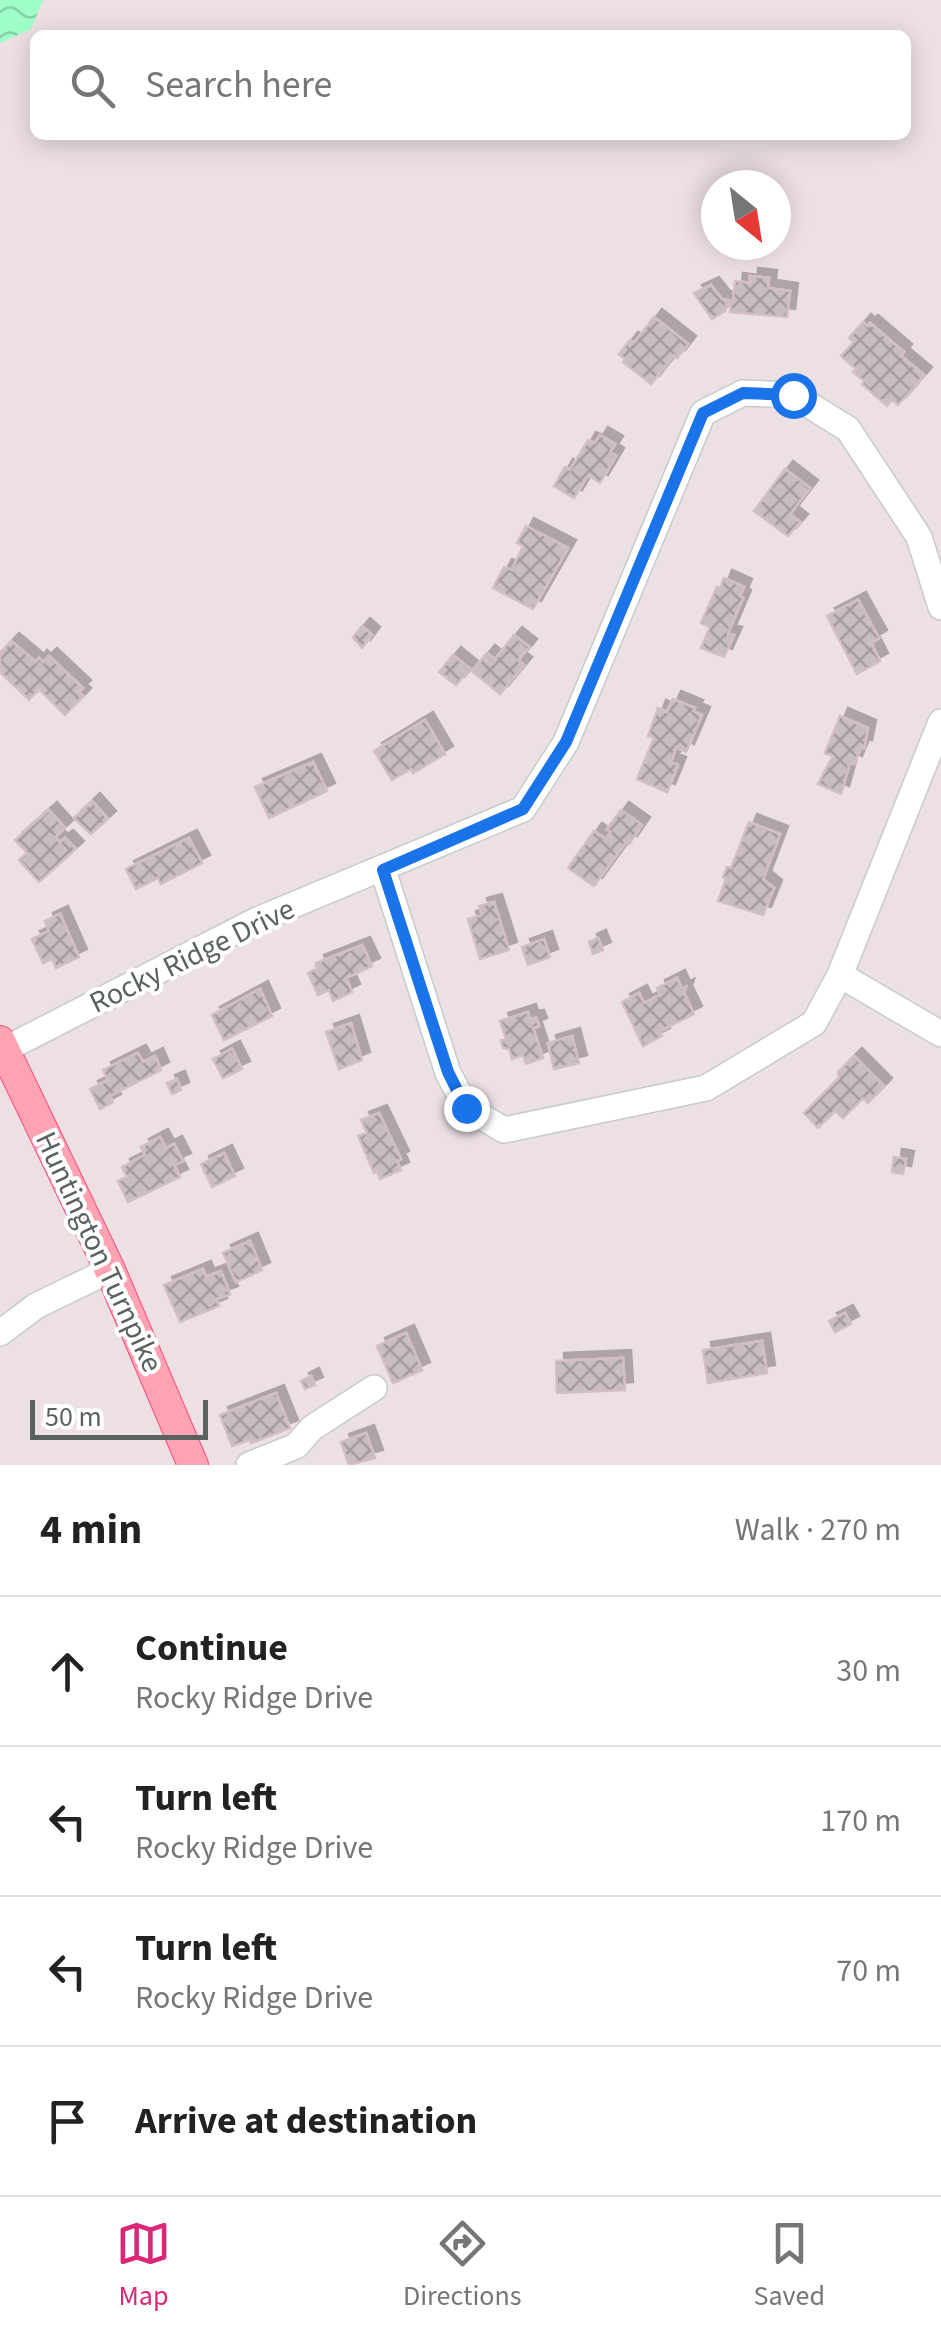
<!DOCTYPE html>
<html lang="en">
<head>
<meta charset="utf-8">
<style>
  body { margin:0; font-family:"Source Sans 3",sans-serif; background:#f6f6f6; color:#222 }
  .compass { position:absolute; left:701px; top:170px; width:90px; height:90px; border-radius:50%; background:#fff; box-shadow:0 5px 25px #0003; rotate:150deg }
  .scale { position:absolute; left:30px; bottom:25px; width:178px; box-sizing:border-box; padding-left:10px; border:5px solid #59625e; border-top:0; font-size:28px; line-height:35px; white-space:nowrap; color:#59625e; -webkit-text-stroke:8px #fff; paint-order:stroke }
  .stop { position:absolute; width:30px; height:30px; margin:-22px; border:8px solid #1a73e8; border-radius:50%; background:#fff }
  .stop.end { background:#1a73e8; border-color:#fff; box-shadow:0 2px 10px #0008 }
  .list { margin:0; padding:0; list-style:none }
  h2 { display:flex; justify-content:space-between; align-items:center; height:130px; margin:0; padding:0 40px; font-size:42px }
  h2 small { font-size:32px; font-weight:400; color:#767676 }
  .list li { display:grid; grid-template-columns:65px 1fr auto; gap:30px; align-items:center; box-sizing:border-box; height:150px; padding:0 40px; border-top:2px solid #e0e0e0 }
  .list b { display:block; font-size:38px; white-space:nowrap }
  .list p { margin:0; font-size:32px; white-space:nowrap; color:#767676 }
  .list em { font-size:32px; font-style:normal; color:#767676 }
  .icon { flex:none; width:55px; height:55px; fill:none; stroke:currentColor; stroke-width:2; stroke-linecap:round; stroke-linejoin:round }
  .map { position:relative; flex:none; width:941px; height:1465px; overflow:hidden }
  .search { position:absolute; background:#fff; box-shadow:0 5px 25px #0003; left:30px; right:30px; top:30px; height:110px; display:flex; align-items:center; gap:25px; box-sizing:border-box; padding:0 35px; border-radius:15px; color:#767676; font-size:38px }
  .sheet { height:730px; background:#fff }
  nav { display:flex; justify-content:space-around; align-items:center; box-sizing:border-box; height:140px; border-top:2px solid #e0e0e0; background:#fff; font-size:28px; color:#767676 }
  nav a { display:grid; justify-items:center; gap:5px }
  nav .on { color:#db2777 }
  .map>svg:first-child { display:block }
  .water { fill:url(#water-waves) }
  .building { fill:url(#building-cross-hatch); stroke:#d2bec4; stroke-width:2.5; filter:url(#shadow) }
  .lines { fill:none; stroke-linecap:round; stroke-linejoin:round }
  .minor-casing { stroke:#c4ccc9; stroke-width:28 }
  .major-casing { stroke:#fa4c7d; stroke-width:32 }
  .minor { stroke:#fff; stroke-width:25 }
  .major { stroke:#ffa3b2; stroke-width:30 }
  .route { stroke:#1a73e8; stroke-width:12 }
  .labels { text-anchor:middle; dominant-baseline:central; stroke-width:8; stroke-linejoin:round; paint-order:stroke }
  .street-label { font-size:30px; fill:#59625e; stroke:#fff }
</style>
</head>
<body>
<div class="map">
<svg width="941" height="1465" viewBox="0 0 941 1465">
  <defs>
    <pattern id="water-waves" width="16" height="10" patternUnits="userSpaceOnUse" patternTransform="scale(2.5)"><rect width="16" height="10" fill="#9effc8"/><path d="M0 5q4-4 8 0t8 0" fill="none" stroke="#84d2a6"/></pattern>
    <pattern id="building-cross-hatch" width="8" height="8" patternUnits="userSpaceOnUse" patternTransform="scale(2.5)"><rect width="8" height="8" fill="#c8bdc0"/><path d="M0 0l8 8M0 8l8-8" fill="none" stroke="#a59d9f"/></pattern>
    <filter id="shadow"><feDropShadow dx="8" dy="-8" stdDeviation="0" flood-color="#0004"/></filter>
  </defs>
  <rect width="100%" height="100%" fill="#ede0e3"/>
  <path class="water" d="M0,0H43L31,29L0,43Z"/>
  <path class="building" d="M750,276L769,278L768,288L790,291L787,317L730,312L731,306L726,305L725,311L712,319L694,293L711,285L722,299L733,301L735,281L750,283Z
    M654,317L688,344L677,358L674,355L651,384L623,362L625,359L619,354L630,340L634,343Z
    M863,322L867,326L870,323L904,352L901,356L924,375L898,405L892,400L887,406L862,384L864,381L853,372L856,369L841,356L854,342L849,338Z
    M600,435L615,444L610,452L616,456L600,483L588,475L574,498L554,486L565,467L570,470L588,440L595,443Z
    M785,469L810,488L790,514L800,522L788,536L754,511Z
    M526,526L568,548L533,609L493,588L504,567L512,570L523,546L517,543Z
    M724,578L744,587L740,596L743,598L728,633L734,635L724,657L701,648L710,627L701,623L717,587L720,588Z
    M858,600L879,638L871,643L880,661L857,674L827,616Z
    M362,626L372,635L362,648L353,637Z
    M514,635L529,647L518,660L524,665L500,694L472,671L487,653L495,659Z
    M11,641L36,662L39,658L43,662L49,656L83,688L79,692L83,696L65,715L39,689L29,700L0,672V653Z
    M453,655L470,669L456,685L439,672Z
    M673,699L695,708L693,711L702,715L686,752L676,747L671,762L678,765L667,792L637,779L654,738L648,736L658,708L667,712Z
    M840,716L868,728L864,748L861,747L854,764L850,762L841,794L818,784L833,756L825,753Z
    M425,720L445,754L413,773L411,769L392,780L374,751Z
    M313,762L327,791L269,818L255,787Z
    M92,801L108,819L91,834L74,818Z
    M49,810L65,828L55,837L60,842L65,838L76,849L39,882L19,860L27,853L15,840Z
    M621,810L642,825L629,844L626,842L594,886L568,868L594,831L606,839L611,832L607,829Z
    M749,822L780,834L763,879L774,888L763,915L718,901L726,879L723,877L727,867L731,868Z
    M189,838L202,863L161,884L158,878L136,889L126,869Z
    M494,902L509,950L480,959L468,919L482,915L479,906Z
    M60,914L79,957L56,968L52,959L43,963L32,939L49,931L45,921Z
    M598,938L603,950L593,954L589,942Z
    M544,939L550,957L528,965L522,947Z
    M362,945L372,966L346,978L352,992L333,1001L329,990L318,995L308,973L318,968L316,963Z
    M677,978L682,989L686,987L684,993L694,1014L660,1031L662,1036L643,1046L622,1002L639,993L644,1003L660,995L657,988Z
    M260,989L272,1016L224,1040L212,1015Z
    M528,1012L530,1019L536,1018L539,1026L533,1028L543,1058L526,1064L523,1055L512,1059L509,1049L503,1048L501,1040L506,1039L500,1021Z
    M351,1023L362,1060L339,1069L326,1032Z
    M572,1036L579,1063L554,1069L548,1043Z
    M232,1049L242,1069L223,1078L213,1059Z
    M138,1053L143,1062L155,1056L161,1070L110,1096L113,1102L100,1109L90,1089L108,1080L103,1070Z
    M854,1056L884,1086L868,1103L863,1098L843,1118L835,1111L818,1128L804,1113L839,1078L838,1072Z
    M177,1079L181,1090L172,1094L167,1083Z
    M379,1113L401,1159L397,1161L401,1170L380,1179L377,1171L374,1173L358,1136L367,1133L361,1120Z
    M160,1137L166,1148L174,1144L183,1161L174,1165L180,1177L128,1202L118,1181L127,1177L122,1167L145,1155L141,1147Z
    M224,1153L235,1176L212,1187L201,1164Z
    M894,1157L906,1159L903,1174L892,1172Z
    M250,1241L262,1270L236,1282L223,1253Z
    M203,1269L206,1277L221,1271L230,1294L216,1299L219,1306L180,1322L164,1285Z
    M845,1313L851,1324L835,1332L829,1321Z
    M406,1333L422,1370L393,1383L377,1346Z
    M762,1341L767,1373L708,1383L703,1350Z
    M623,1358L625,1390L557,1393L556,1361Z
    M311,1376L315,1385L305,1389L301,1381Z
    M276,1393L290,1428L251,1443L250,1440L232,1446L220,1415Z
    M366,1433L375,1458L349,1465L341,1442Z"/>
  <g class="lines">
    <g class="minor-casing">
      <path id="minor" d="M383,870L448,1073L467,1108L504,1130L706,1088L814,1023L840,975L941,722
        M840,975L941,1034
        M4,1050L255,921L523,809L566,742L703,413L743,393L793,395L848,429L919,537L941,607
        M0,1333L36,1306L110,1270
        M249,1465L296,1446L312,1428L374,1388"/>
    </g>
    <g class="major-casing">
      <path id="major" d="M0,1041L110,1270L193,1465"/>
    </g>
    <use href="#minor" class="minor"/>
    <use href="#major" class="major"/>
  </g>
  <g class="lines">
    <path class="route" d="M466,1108L448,1072L383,870L523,809L566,742L703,413L743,393L793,395"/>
  </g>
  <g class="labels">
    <g class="street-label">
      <text transform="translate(192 956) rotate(-26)">Rocky Ridge Drive</text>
      <text transform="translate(99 1252) rotate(65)">Huntington Turnpike</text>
    </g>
  </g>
</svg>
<svg class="compass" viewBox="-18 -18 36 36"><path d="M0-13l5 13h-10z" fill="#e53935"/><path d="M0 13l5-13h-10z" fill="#767676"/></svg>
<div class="scale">50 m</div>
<div class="stop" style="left:793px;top:395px"></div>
<div class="stop end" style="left:466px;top:1108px"></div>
<div class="search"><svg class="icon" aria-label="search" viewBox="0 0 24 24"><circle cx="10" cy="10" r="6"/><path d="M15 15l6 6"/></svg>Search here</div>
</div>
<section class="sheet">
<h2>4 min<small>Walk · 270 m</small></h2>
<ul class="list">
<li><svg class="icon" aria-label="ahead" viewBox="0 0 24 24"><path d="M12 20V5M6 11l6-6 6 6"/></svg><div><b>Continue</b><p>Rocky Ridge Drive</p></div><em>30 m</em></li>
<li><svg class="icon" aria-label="left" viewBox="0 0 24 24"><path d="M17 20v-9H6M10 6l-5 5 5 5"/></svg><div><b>Turn left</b><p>Rocky Ridge Drive</p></div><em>170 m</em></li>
<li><svg class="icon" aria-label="left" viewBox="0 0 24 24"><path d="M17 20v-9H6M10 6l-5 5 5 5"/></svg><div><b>Turn left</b><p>Rocky Ridge Drive</p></div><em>70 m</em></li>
<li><svg class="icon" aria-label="arrive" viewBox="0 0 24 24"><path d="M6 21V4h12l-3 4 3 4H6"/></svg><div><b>Arrive at destination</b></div></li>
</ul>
</section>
<nav>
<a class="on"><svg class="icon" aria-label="map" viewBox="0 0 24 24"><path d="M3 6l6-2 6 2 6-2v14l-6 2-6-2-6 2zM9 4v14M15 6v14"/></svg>Map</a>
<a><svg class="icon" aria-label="directions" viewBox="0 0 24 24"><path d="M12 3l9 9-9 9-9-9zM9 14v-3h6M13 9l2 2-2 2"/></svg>Directions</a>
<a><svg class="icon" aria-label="saved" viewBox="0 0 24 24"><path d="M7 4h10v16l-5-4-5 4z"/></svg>Saved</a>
</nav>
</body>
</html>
